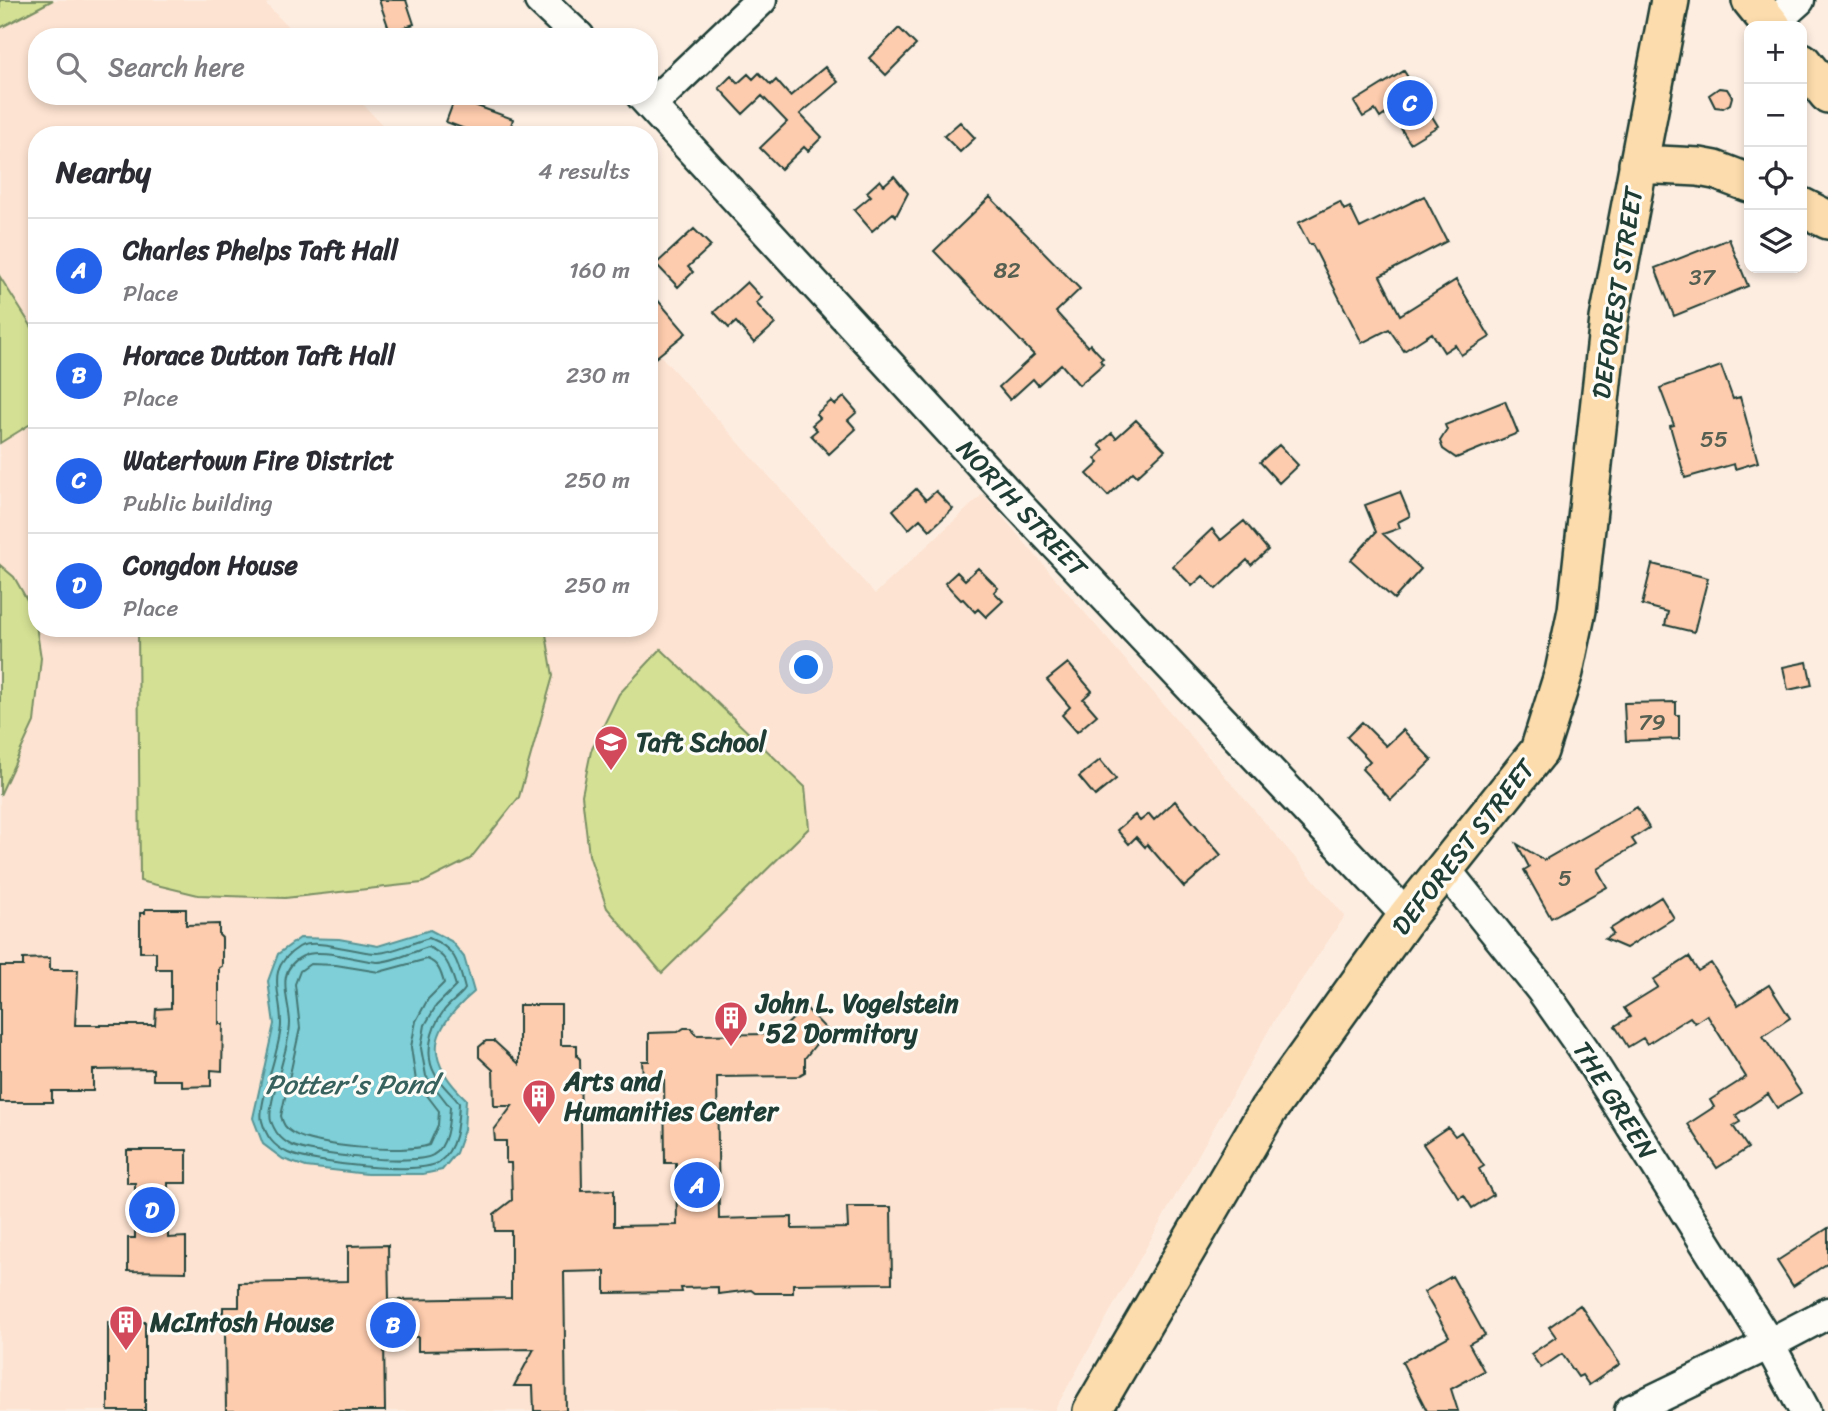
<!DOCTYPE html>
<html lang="en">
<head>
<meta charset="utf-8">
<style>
  body { margin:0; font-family:Sriracha,sans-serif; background:#f2f2f3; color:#2b2b33 }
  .controls { position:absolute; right:21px; top:21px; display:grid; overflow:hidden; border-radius:14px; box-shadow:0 4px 10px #0003 }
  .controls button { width:63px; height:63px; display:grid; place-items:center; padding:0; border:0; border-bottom:2px solid #e1e1e2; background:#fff; color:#2b2b33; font:35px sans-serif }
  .you { position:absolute; left:807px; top:668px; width:24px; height:24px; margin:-18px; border:5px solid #fff; border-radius:50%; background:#1a73e8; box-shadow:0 0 0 10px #1a73e833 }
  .badge { display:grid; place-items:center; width:46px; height:46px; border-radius:50%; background:#2563eb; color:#fff; font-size:23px; font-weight:700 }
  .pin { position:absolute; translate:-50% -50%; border:4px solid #fff; box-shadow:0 2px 7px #0006 }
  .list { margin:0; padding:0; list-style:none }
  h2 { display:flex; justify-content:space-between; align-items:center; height:91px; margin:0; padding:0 28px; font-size:30px }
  h2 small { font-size:23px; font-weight:400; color:#7c7c81 }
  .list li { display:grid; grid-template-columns:46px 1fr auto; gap:21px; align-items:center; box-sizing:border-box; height:105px; padding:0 28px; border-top:2px solid #e1e1e2 }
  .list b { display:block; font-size:26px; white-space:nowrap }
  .list p { margin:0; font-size:23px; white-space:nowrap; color:#7c7c81 }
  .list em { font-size:23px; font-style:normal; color:#7c7c81 }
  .icon { flex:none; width:38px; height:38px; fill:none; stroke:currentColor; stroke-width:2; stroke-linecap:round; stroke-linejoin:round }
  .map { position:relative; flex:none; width:1828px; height:1411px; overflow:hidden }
  .search { position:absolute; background:#fff; box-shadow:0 4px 10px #0003; left:28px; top:28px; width:630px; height:77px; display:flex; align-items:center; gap:18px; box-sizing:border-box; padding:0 24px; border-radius:28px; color:#7c7c81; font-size:26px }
  .panel { position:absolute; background:#fff; box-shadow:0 4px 10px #0003; left:28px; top:126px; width:630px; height:511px; border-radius:28px }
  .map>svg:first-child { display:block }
  .built { fill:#fde3d1 }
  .green { fill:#d4e194; stroke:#7a8f64; stroke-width:2 }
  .water { fill:#7ecfd7; stroke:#589596; stroke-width:2 }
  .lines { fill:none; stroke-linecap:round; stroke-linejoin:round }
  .shore { stroke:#457775; stroke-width:2 }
  .building { fill:#fdcbad; stroke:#1f3d34; stroke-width:2 }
  .minor-casing { stroke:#1f3d34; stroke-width:35 }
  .major-casing { stroke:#1f3d34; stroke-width:42 }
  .minor { stroke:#fdfcf7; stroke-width:30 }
  .major { stroke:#fcdcac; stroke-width:37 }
  .labels { text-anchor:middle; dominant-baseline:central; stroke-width:6; stroke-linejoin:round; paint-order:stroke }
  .number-label { font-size:23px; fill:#566052 }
  .street-label { font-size:26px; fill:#1f3d34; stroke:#fdfcf7 }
  .poi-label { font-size:26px; font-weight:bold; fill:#1f3d34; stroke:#fdfcf7; text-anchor:start }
  .water-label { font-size:28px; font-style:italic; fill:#37625d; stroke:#fdfcf7 }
</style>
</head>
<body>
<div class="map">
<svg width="1828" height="1411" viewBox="0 0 1828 1411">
  <rect width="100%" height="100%" fill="#fdede1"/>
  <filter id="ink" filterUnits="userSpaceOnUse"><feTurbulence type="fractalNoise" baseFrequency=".0143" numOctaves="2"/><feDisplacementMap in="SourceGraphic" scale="14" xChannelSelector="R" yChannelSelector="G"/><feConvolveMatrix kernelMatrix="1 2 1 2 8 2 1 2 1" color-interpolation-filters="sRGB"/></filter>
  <g filter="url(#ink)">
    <path class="built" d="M53,0H272L266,4L298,37H37V96H355L392,135H37V628H649V343L875,594L983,494L1345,916L1275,1019L1054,1411H0V28Z"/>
    <path class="green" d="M0,0H53L0,28Z
      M0,277L37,335V420L0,443Z
      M0,565L14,577L34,612L41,658L34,722L0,795Z
      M138,628H545L553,676L519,797L470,859L422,883L285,898L198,895L140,881Z
      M661,649L805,787L809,828L662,973L607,908L589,855L582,795L591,751L619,694Z"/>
    <path class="water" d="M430,930L451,941L464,957L474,992C430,1029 422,1058 466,1099L464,1130L456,1153L442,1170L423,1174H367L306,1167L283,1159L263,1144L253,1118L274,1024L268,981L278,954L300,938L339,939L378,946Z"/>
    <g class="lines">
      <path class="shore" d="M429,938C456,949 458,962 465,989C460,997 449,1003 443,1012C431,1028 424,1055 435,1074C441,1085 451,1093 459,1103C458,1123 457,1149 439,1162C420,1176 310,1163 288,1153C273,1146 266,1136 262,1121C257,1105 282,1045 281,1023C281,990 264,969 299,947C317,937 358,954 378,953C394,952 413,942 429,938Z
        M428,947C447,955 450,967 456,986L436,1006L425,1025L421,1048L426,1076L450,1107C449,1121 448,1147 433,1155C414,1166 311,1155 291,1145C280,1139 275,1132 271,1121C266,1105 291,1045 290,1022C289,998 274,970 303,956C319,947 358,961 377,962C393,962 412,952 428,947Z
        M427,959C438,963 441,972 444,983L428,999L416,1021L411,1047L416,1081L439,1111L438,1125L429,1145C405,1154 314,1147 293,1133C285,1128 283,1124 281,1116L300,1028L295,984L300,971L310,964L336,965L379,972Z"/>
    </g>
    <path class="building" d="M379,0H406L414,24L390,32Z
      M899,28L916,45L886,75L869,58Z
      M825,67L838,82L800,114L822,137L808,151L804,147L781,169L760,148L787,122L762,96L743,114L719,88L731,76L738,83L748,74L753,79L759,73L771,85L776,80L790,96Z
      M1404,71L1438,126L1410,143L1390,111L1380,118L1375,110L1363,117L1354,102Z
      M1719,88L1727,89L1732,97L1730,104L1723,108L1715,107L1709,95Z
      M455,98L513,119L508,135H481L446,122Z
      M960,122L975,138L960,152L944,136Z
      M894,176L908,193L896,216L893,213L872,231L854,210L871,196L867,192L880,180L884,185Z
      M1424,196L1447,241L1380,276L1400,315L1456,280L1490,337L1461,355L1455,345L1444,352L1432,333L1404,351L1389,329L1362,343L1312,244H1309L1298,223L1340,202L1344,210L1350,207L1360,228Z
      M990,197L1080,289L1056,312L1088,347L1090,344L1103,358L1100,360L1103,364L1079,385L1061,364L1038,385L1033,379L1010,400L999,387L1034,355L934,251Z
      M694,229L711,246L688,267L693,272L678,287L656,264Z
      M1729,239L1748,286L1674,316L1655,268Z
      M747,282L762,298L756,303L775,324L754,343L736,322L729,328L714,312Z
      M649,290L686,333L649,363Z
      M1721,366L1733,399L1740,397L1758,462L1735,469L1734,464L1685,478L1670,426L1674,425L1660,388Z
      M844,397L857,412L848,420L856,429L829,454L811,435L817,430L812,425L820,418L816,414L831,401L835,405Z
      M1505,401L1518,433L1456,458L1443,449L1440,441L1447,430L1445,425Z
      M1136,420L1165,450L1137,476L1133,472L1108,496L1087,474L1099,463L1095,459L1104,450L1099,445L1112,433L1116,438Z
      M1279,445L1298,465L1279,483L1260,462Z
      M916,489L926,500L936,491L953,509L930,530L920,519L909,529L893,510Z
      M1400,492L1410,516L1398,522L1400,528L1383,534L1421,569L1394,599L1351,560L1376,532L1365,505Z
      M1244,521L1268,550L1251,565L1247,560L1216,589L1203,576L1192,586L1173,566L1212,529L1221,540Z
      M1652,564L1708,578L1694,632L1665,625L1668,612L1642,605Z
      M978,568L998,588L994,592L1003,601L986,617L978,609L975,612L963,599L961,600L945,583L957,572L965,580Z
      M1807,662L1812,685L1788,690L1783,667Z
      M1068,663L1092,691L1083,699L1097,715L1077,732L1062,715L1070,707L1047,680Z
      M1676,702V715H1679V739L1626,741L1624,703Z
      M1362,722L1386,746L1403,730L1432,760L1391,800L1362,769L1370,761L1347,737Z
      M1100,760L1116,779L1095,796L1079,777Z
      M1175,801L1221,855L1184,887L1147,844L1145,847L1136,837L1129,844L1117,830L1135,815L1140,821L1149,814L1154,820Z
      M1637,807L1649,828L1632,839L1636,845L1597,869L1607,887L1551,918L1524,870L1529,867L1517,844L1544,860Z
      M1661,897L1674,918L1626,948L1605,939L1613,934L1610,929Z
      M145,909H186V925L219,924V935L222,938V966L219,968V1024H223L222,1071L211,1070V1086L182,1087V1080H153V1069L93,1070V1091H52V1102H0V966H23V959L50,958V970H78L75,1025H155L156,1009L171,1008V969H156V952H140V913H145Z
      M1689,957L1698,971L1711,963L1738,1005L1769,985L1790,1018L1763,1036L1801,1093L1777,1108L1768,1094L1736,1115L1740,1122L1733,1126L1748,1148L1717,1168L1688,1124L1714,1107L1710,1100L1746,1077L1707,1015L1695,1023L1690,1017L1647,1044L1643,1038L1628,1047L1615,1026L1630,1017L1624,1008L1658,987L1653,980Z
      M519,1005H561V1045H577V1056L580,1059L582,1191L614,1190V1226L677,1225L676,1163H665L664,1077L643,1078L642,1061H649V1033L678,1032L684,1028H692L696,1035L777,1034L805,1007L827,1030L805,1058V1072L798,1076L717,1077L719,1219L792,1217V1229L848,1228L847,1207H891L892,1283L793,1284V1293H755L751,1290L718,1294V1287L681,1288L682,1292L605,1293V1271L564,1272L566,1411H534L533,1386H514L534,1349L418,1351V1337H384L385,1411H226L225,1331H221V1312H223V1307H239V1283L348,1281V1246L388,1245L389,1300L511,1298V1231H495L494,1214L512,1200L511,1163H506V1141H495L494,1130L512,1106H494L493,1070L479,1057V1047L486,1041H494L519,1064Z
      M1448,1127L1455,1136L1461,1132L1484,1166L1479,1169L1493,1195L1472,1208L1464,1195L1459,1198L1423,1144Z
      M127,1150H187V1183H168V1238L186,1237V1272L128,1271V1238H135V1183H127Z
      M1828,1228V1263L1793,1286L1777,1261Z
      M1452,1276L1485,1335L1469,1344L1484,1371L1451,1389L1458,1411H1427L1402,1362L1449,1336L1424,1292Z
      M1580,1305L1620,1364L1589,1385L1582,1375L1578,1377L1562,1354L1541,1368L1531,1354L1556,1337L1549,1327Z
      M108,1322H145V1411H108Z"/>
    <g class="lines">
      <g class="minor-casing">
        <path id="minor" d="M540,0L579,37
          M1771,25L1799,0
          M642,96L1021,508L1407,916
          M651,105L761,0
          M1444,868L1541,989L1584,1050L1769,1344L1805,1411
          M1630,1411L1769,1344L1828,1313"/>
      </g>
      <g class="major-casing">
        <path id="major" d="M1751,0L1772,26
          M1802,62L1828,94
          M1638,164L1699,167L1715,170L1749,183
          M1802,207L1828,220
          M1092,1411L1268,1110L1407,916L1539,751L1564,672L1577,610L1609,319L1670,0"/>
      </g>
      <use href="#minor" class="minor"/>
      <use href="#major" class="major"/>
    </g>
  </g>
  <defs>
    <g id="school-pin" transform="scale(1.75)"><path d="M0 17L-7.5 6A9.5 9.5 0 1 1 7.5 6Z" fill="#d1495b" stroke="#fdfcf7"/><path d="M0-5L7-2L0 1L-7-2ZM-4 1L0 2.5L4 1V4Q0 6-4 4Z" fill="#fff"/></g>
    <g id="building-pin" transform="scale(1.75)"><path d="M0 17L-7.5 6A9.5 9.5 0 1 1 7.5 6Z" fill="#d1495b" stroke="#fdfcf7"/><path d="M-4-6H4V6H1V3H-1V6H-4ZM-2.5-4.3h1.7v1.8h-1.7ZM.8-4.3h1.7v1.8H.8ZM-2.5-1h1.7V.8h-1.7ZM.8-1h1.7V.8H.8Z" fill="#fff"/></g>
  </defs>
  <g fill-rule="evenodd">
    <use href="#school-pin" x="611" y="742"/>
    <use href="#building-pin" x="731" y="1018"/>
    <use href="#building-pin" x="539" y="1096"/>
    <use href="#building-pin" x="126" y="1322"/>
  </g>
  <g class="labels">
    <g class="number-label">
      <text x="1007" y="270">82</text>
      <text x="1702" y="277">37</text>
      <text x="1714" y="439">55</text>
      <text x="1652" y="722">79</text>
      <text x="1565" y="878">5</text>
    </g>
    <g class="street-label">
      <text transform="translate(1617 293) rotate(-81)">DEFOREST STREET</text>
      <text transform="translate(1022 508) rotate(47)">NORTH STREET</text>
      <text transform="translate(1463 847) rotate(-52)">DEFOREST STREET</text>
      <text transform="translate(1615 1100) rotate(58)">THE GREEN</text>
    </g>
    <g class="poi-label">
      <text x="636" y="742">Taft School</text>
      <text x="756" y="1003">John L. Vogelstein<tspan x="756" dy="30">'52 Dormitory</tspan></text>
      <text x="564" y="1081">Arts and<tspan x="564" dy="30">Humanities Center</tspan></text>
      <text x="150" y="1322">McIntosh House</text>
    </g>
    <g class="water-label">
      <text x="351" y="1084">Potter's Pond</text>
    </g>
  </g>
</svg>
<div class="controls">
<button>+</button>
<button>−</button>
<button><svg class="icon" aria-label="locate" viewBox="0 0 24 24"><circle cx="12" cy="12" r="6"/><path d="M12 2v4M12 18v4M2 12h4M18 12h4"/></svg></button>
<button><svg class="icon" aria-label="layers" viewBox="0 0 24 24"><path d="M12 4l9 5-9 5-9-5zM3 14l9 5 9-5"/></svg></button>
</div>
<div class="you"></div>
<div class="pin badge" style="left:697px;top:1185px">A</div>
<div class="pin badge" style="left:393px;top:1325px">B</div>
<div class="pin badge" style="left:1410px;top:103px">C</div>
<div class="pin badge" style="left:152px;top:1210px">D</div>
<div class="search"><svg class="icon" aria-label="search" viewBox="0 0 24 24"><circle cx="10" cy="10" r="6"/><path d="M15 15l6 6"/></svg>Search here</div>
<section class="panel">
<h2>Nearby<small>4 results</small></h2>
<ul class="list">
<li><span class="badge">A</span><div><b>Charles Phelps Taft Hall</b><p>Place</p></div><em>160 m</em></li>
<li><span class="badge">B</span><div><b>Horace Dutton Taft Hall</b><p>Place</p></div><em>230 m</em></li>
<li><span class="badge">C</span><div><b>Watertown Fire District</b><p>Public building</p></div><em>250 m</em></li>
<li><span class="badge">D</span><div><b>Congdon House</b><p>Place</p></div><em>250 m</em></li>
</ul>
</section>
</div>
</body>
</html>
